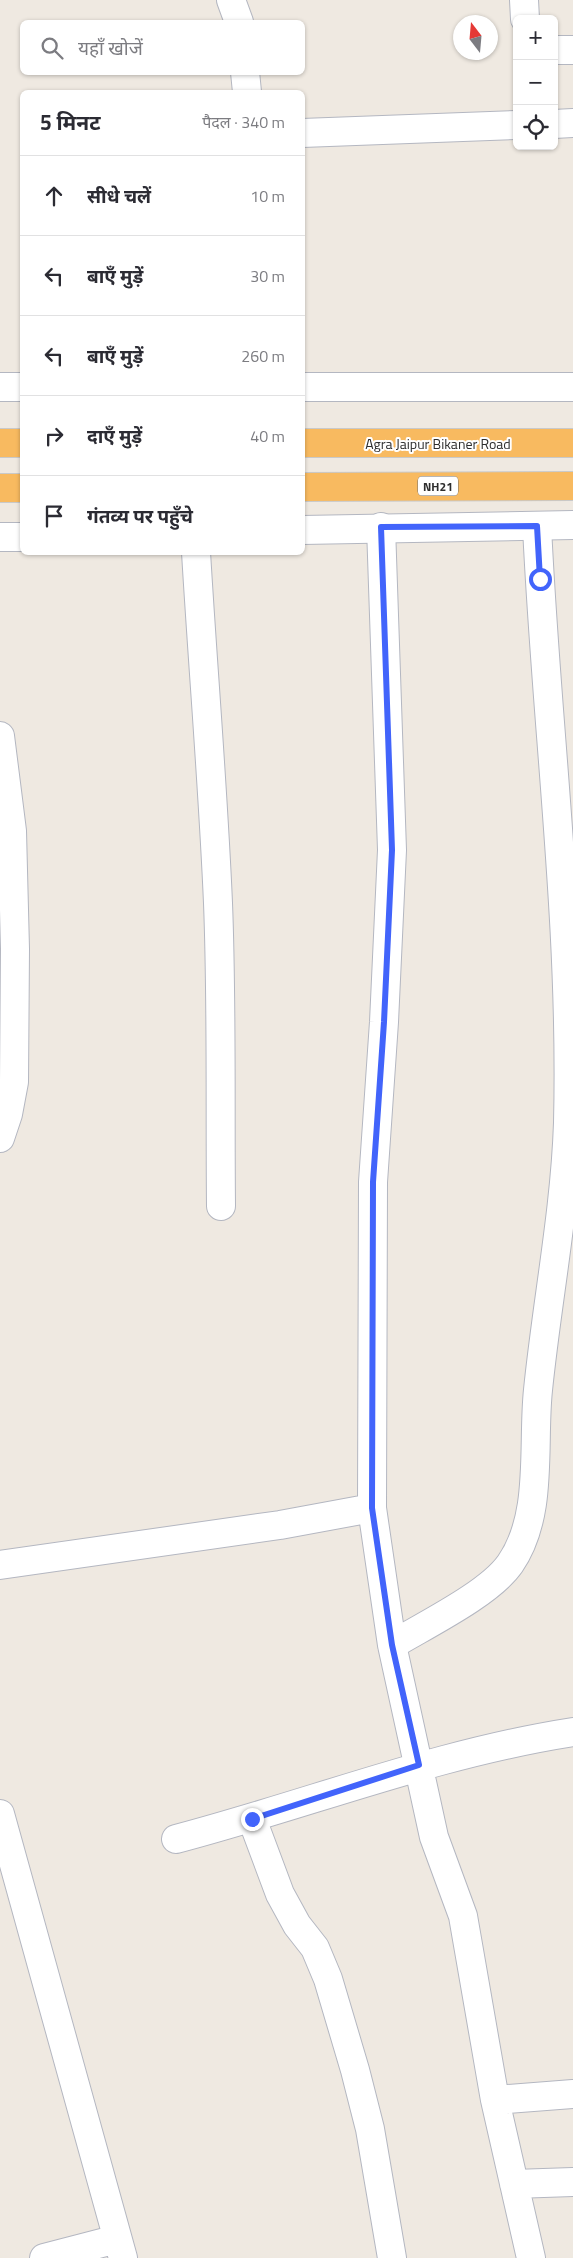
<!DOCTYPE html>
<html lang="hi">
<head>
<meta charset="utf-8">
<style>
  body { margin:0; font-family:"Titillium Web","Noto Sans Devanagari",sans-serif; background:#f2f2f3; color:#2b2b33 }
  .controls { position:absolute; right:15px; top:15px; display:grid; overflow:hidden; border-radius:8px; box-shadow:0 1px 4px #0004 }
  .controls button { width:45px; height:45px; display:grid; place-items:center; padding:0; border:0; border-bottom:1px solid #e1e1e2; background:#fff; color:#2b2b33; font:25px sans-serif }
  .compass { position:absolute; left:453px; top:15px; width:45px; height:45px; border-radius:50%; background:#fff; box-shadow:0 1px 4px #0004; rotate:344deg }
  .stop { position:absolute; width:15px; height:15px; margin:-11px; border:4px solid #4264fb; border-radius:50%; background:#fff }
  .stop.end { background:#4264fb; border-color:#fff; box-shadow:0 1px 5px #0008 }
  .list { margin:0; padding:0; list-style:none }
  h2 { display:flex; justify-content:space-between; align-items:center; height:65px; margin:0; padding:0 20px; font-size:21px }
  h2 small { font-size:16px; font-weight:400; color:#7c7c81 }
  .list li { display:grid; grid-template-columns:32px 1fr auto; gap:15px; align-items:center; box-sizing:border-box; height:80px; padding:0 20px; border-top:1px solid #e1e1e2 }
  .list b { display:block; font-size:19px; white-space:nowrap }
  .list em { font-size:16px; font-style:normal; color:#7c7c81 }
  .icon { flex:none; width:28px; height:28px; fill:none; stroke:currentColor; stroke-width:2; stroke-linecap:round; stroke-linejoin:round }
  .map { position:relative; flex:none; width:573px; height:2258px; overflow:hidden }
  .search { position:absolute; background:#fff; box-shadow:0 1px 4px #0004; left:20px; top:20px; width:285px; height:55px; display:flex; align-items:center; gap:12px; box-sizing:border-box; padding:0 18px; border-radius:8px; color:#7c7c81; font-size:19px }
  .panel { position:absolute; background:#fff; box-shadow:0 1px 4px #0004; left:20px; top:90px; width:285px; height:465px; border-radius:8px }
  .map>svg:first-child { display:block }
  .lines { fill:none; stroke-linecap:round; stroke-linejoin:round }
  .minor-casing { stroke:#b4b7c1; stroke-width:30 }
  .tertiary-casing { stroke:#b4b7c1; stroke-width:30 }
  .trunk-casing { stroke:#c9c9c9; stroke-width:30 }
  .minor { stroke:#fff; stroke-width:28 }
  .tertiary { stroke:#fff; stroke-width:28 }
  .trunk { stroke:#f8ba60; stroke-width:28 }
  .route { stroke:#4264fb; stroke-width:6 }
  .labels { text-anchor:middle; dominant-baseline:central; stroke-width:4; stroke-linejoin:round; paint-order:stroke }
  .shield { fill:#fff; stroke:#6d6d6d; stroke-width:1 }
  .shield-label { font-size:12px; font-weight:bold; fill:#2e2e2e }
  .street-label { font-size:14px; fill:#2e2e2e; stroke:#fff }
</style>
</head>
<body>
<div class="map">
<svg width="573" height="2258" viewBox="0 0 573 2258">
  <rect width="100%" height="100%" fill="#efe9e1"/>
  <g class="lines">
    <g class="minor-casing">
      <path id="minor" d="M231,0L239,22
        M524,0L525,19
        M554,50H573
        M245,72L247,92
        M554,124L573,123
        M302,133L517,125
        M196,552C203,670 213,786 218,903C222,1004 220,1105 221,1206
        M0,736L12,831L15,949L14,1082L8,1114L0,1138
        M372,1508L392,1645L434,1837L463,1916L495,2100L531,2258
        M0,1565L280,1525L372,1508L373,1182L384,1022L392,850L381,527
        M392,1645C425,1625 489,1594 510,1564C544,1515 532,1446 538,1390C547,1301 565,1212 568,1123C573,923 546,725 537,526
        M0,1814L123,2258
        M252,1819L280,1894L297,1925L315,1948L328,1979L355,2070L370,2129L392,2258
        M176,1839C309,1804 437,1753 573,1732
        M495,2100L573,2094
        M514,2184L573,2182
        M44,2258L117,2239"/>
    </g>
    <g class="tertiary-casing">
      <path id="tertiary" d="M0,387H22
        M302,387H573
        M302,530L573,525
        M0,537H22"/>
    </g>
    <g class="trunk-casing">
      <path id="trunk" d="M0,443H22
        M302,443H573
        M302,487L573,486
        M0,488H22"/>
    </g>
    <use href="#minor" class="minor"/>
    <use href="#tertiary" class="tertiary"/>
    <use href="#trunk" class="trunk"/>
  </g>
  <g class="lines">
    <path class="route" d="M252,1819L419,1765L392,1645L372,1508L373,1182L384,1022L392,850L381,527L537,526L540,579"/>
  </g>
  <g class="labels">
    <rect class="shield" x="418" y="476.5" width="40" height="19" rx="4"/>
    <g class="shield-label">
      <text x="438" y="486">NH21</text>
    </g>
    <g class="street-label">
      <text x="438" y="443">Agra Jaipur Bikaner Road</text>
    </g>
  </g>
</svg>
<div class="controls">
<button>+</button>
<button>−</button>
<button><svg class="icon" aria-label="locate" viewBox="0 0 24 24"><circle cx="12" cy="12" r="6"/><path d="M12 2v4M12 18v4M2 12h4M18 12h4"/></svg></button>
</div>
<svg class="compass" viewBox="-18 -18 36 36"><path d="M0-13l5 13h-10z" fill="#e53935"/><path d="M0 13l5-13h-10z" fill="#7c7c81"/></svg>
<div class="stop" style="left:540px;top:579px"></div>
<div class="stop end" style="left:252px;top:1819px"></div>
<div class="search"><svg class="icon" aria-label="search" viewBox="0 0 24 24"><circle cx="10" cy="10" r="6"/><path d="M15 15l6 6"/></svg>यहाँ खोजें</div>
<section class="panel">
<h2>5 मिनट<small>पैदल · 340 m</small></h2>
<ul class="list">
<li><svg class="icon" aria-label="ahead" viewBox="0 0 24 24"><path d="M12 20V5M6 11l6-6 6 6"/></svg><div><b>सीधे चलें</b></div><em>10 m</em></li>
<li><svg class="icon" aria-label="left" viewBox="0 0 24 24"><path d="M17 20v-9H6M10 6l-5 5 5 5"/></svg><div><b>बाएँ मुड़ें</b></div><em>30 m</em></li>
<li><svg class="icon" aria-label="left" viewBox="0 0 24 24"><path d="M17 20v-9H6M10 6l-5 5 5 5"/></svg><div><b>बाएँ मुड़ें</b></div><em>260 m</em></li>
<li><svg class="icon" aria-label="right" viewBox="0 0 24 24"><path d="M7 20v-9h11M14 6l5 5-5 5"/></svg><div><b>दाएँ मुड़ें</b></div><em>40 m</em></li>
<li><svg class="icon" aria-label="arrive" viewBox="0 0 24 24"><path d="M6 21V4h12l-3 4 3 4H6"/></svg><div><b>गंतव्य पर पहुँचे</b></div></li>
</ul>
</section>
</div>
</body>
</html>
